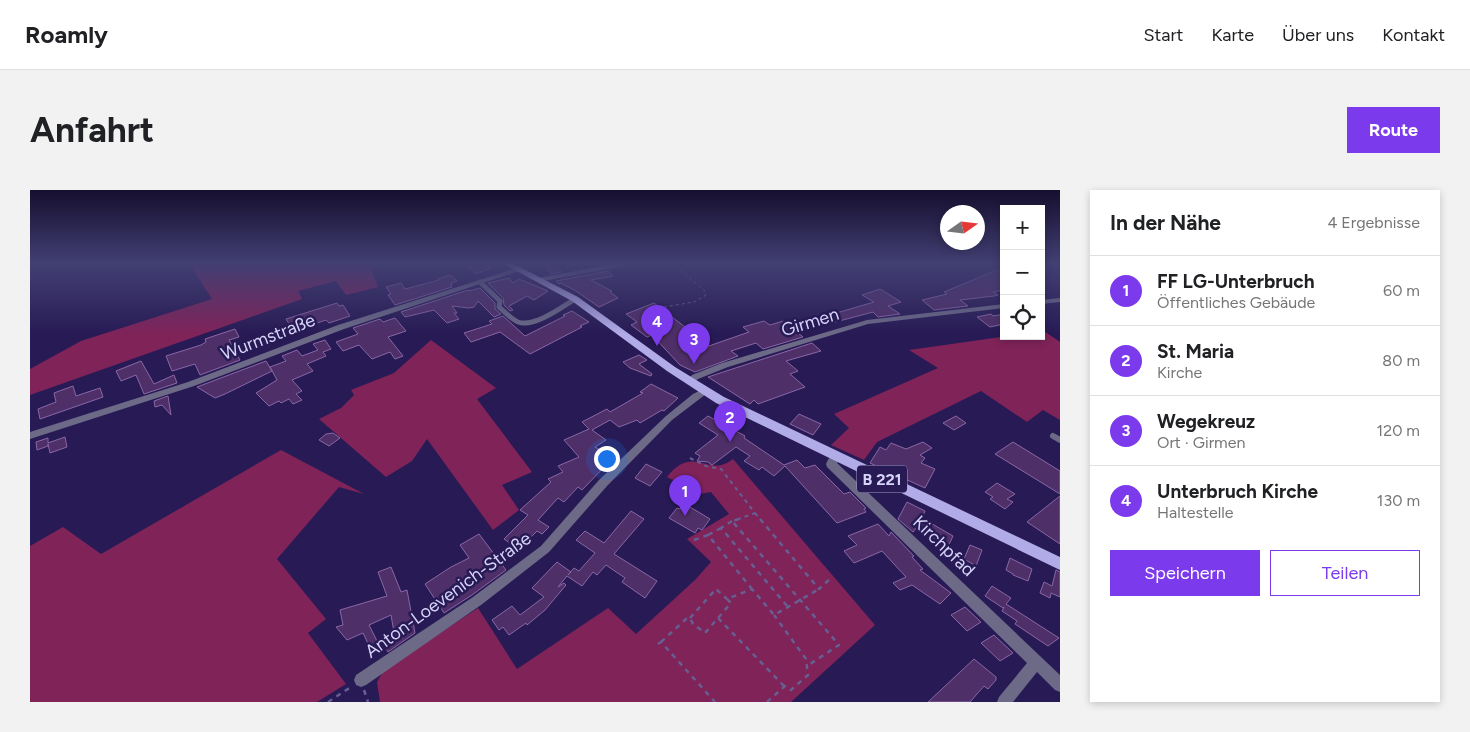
<!DOCTYPE html>
<html lang="de">
<head>
<meta charset="utf-8">
<style>
  body { margin:0; font-family:Figtree,sans-serif; background:#f2f2f2; color:#202124 }
  .controls { position:absolute; right:15px; top:15px; display:grid; overflow:hidden; border-radius:0px; box-shadow:0 2px 8px #0003 }
  .controls button { width:45px; height:45px; display:grid; place-items:center; padding:0; border:0; border-bottom:1px solid #e0e0e0; background:#fff; color:#202124; font:25px sans-serif }
  .compass { position:absolute; left:910px; top:15px; width:45px; height:45px; border-radius:50%; background:#fff; box-shadow:0 2px 8px #0003; rotate:76deg }
  .you { position:absolute; left:576px; top:268px; width:18px; height:18px; margin:-12px; border:4px solid #fff; border-radius:50%; background:#1a73e8; box-shadow:0 0 0 8px #1a73e833 }
  .badge { display:grid; place-items:center; width:32px; height:32px; border-radius:50%; background:#7c3aed; color:#fff; font-size:16px; font-weight:700 }
  .pin { position:absolute; translate:-50% -41px; filter:drop-shadow(0 1px 2px #0008) }
  .pin::after { content:''; position:absolute; top:26px; width:18px; height:15px; background:inherit; clip-path:polygon(0 0,100% 0,50% 100%) }
  .list { margin:0; padding:0; list-style:none }
  h2 { display:flex; justify-content:space-between; align-items:center; height:65px; margin:0; padding:0 20px; font-size:21px }
  h2 small { font-size:16px; font-weight:400; color:#757577 }
  .list li { display:grid; grid-template-columns:32px 1fr auto; gap:15px; align-items:center; box-sizing:border-box; height:70px; padding:0 20px; border-top:1px solid #e0e0e0 }
  .list b { display:block; font-size:19px; white-space:nowrap }
  .list p { margin:0; font-size:16px; white-space:nowrap; color:#757577 }
  .list em { font-size:16px; font-style:normal; color:#757577 }
  .actions { display:flex; gap:10px; padding:15px 20px }
  .actions a { flex:1; padding:11px 0; border:1px solid #7c3aed; border-radius:0px; text-align:center; font-size:18px; color:#7c3aed }
  .actions .main { background:#7c3aed; color:#fff }
  .icon { flex:none; width:28px; height:28px; fill:none; stroke:currentColor; stroke-width:2; stroke-linecap:round; stroke-linejoin:round }
  .map { position:relative; flex:none; width:1030px; height:512px; overflow:hidden; border-radius:0px }
  header { display:flex; align-items:center; gap:30px; box-sizing:border-box; height:70px; padding:0 25px; background:#fff; border-bottom:1px solid #e0e0e0 }
  header strong { font-size:24px }
  nav { display:flex; gap:28px; margin-inline-start:auto; font-size:18px }
  .intro { display:flex; align-items:center; justify-content:space-between; box-sizing:border-box; height:120px; padding:0 30px }
  h1 { margin:0; font-size:35px }
  .button { padding:12px 22px; border-radius:0px; background:#7c3aed; color:#fff; font-size:18px; font-weight:700 }
  main { display:flex; gap:30px; padding:0 30px }
  aside { flex:1; background:#fff; border-radius:0px; box-shadow:0 2px 8px #0003 }
  .map>svg:first-child { display:block }
  .green { fill:#7f2359 }
  .building { fill:#4f2f68; stroke:#8967a6 }
  .lines { fill:none; stroke-linecap:round; stroke-linejoin:round }
  .path-far2 { stroke:#675e91; stroke-width:1; stroke-dasharray:3 3; stroke-linecap:butt }
  .path-far1 { stroke:#675e91; stroke-width:2; stroke-dasharray:4 4; stroke-linecap:butt }
  .path { stroke:#675e91; stroke-width:2.5; stroke-dasharray:5 5; stroke-linecap:butt }
  .lane-far1 { stroke:#6c6a87; stroke-width:5 }
  .lane { stroke:#6c6a87; stroke-width:6 }
  .street { fill:#6c6a87; fill-rule:evenodd }
  .primary { fill:#b1abe8; fill-rule:evenodd }
  .labels { text-anchor:middle; dominant-baseline:central; stroke-width:5; stroke-linejoin:round; paint-order:stroke }
  .shield { fill:#281b55; stroke:#a29cc8; stroke-width:1 }
  .shield-label { font-size:16px; font-weight:bold; fill:#d6d4f9 }
  .street-label { font-size:18px; fill:#d6d4f9; stroke:#281b55 }
</style>
</head>
<body>
<header>
<strong>Roamly</strong>
<nav><a>Start</a><a>Karte</a><a>Über uns</a><a>Kontakt</a></nav>
</header>
<div class="intro"><h1>Anfahrt</h1><a class="button">Route</a></div>
<main>
<div class="map">
<svg width="1030" height="512" viewBox="0 0 1030 512">
  <rect width="100%" height="100%" fill="#281b55"/>
  <path class="green" d="M159,73H339L348,97L316,105L306,91L268,101L272,109L0,205V179L51,151L182,109Z
    M1014,141L1030,152V230L1013,220L997,232L951,201L847,252L834,270L801,255L819,238L804,224L908,178L879,160L978,146H1011V142Z
    M401,150L466,198L447,209L502,282L472,295L489,320L463,340L397,249L382,271L356,287L289,229L311,218L324,205L321,200L364,183Z
    M251,260L334,304L309,297L247,369L296,429L278,443L316,494L287,512H0V356L33,337L71,364Z
    M703,269L845,435L761,512H350L347,492L354,480L448,418L487,479L578,418L606,444L665,390L681,372L657,349L699,324L681,302L670,304L637,287C664,253 678,289 703,269Z"/>
  <path class="building" d="M434,73H454L461,78L446,84Z
    M513,73H524L531,82L521,84Z
    M967,80L974,83V100L963,102L968,105L964,106L930,110L938,116L904,120L892,110L917,104L914,102Z
    M578,81L583,86L561,90L582,101L580,102L588,108L569,117L546,101L531,93L529,94L526,91Z
    M420,85L427,91L421,93L422,97L365,115L358,105L361,104L356,97L371,93L375,99L409,90L408,89Z
    M479,88L483,93L489,89L518,101L504,110L497,106L479,116L483,120L480,121L474,115L473,108L458,93Z
    M450,98L465,113V119L471,124L464,127L448,111L444,117L439,118L422,116L427,123H424L429,129L417,133L404,120L375,127L371,122L438,100L439,101Z
    M850,99L871,112L858,116L870,124L848,127L843,122L794,135L786,129L844,112L832,105Z
    M307,113L309,116L313,115L320,126L299,133L296,130L281,135L279,132L274,133L261,137L256,129Z
    M624,113L655,137L676,157L719,142L713,137L734,131L740,135L753,131L773,147L733,159L726,153L701,161L708,166L665,182L650,175L622,145L617,147L601,135L607,132L596,124Z
    M542,121L559,132L550,136L552,137L500,164L470,142L441,152L434,143L462,134L459,131L473,126L495,146L535,126L533,125Z
    M961,124L963,126L974,124V134L960,137L947,127Z
    M365,128L376,141L358,147L373,166L365,169L360,162L342,169L329,155L313,161L306,152L328,144L323,138L350,129L353,132Z
    M205,139L209,147L199,150L210,170L170,185L165,174L142,181L136,166L171,155L176,152L175,149Z
    M295,150L301,159L293,162L296,166L277,174L283,181L262,190L272,201L266,204L272,210L263,214L259,209L251,213L249,211L239,216L226,203L247,190L240,177L256,171L252,166L267,160L272,166L288,160L283,154Z
    M782,153L791,161L756,171L768,181L760,184L775,197L728,214L724,210L720,214L678,187Z
    M609,165L617,170L609,174L622,184L621,186L600,178L593,172Z
    M111,171L124,194L144,185L147,193L114,204L106,185L91,191L86,181Z
    M236,171L242,181L195,204L185,208L167,197Z
    M621,194L648,208L634,221L632,220L610,233L607,230L589,237L580,230L562,240L576,250L565,257L581,266V270L552,300L548,297L534,312L528,308L508,330L519,337L512,344L507,341L489,359L474,349L498,325L490,320L521,292L518,289L533,282L528,276L549,267L534,250L559,239L552,232L577,219L580,222L613,203L610,202Z
    M43,196L46,206L70,198L73,207L10,229L8,219L26,212L24,203Z
    M138,206L141,225L132,215L125,217L124,211Z
    M769,224L791,234L783,245L760,234Z
    M678,226L715,246L714,248L754,275L767,270L775,278L785,275L814,304L820,302L836,318L834,319L836,322L807,333L755,276L744,286L732,277L729,280L714,271L720,266L706,257L682,275L678,272L667,271L670,266L665,263L688,245L669,233Z
    M926,226L936,233L924,240L913,233Z
    M303,243L310,248L299,256L289,250L296,244Z
    M35,247L37,257L20,263L18,254V256L7,260L6,252L18,248V253Z
    M893,252L902,258L890,265L895,268L891,273L905,279L895,298L840,273L850,257L856,260L861,253L876,259Z
    M983,252L1030,281V304L965,264Z
    M616,274L632,282L620,296L605,288Z
    M967,293L985,304L977,309L983,312L975,319L960,309L963,307L955,302Z
    M1030,306V354L997,332Z
    M877,312L895,321L892,328L923,346L916,361L898,351L902,344L887,337L883,342L868,329Z
    M655,314L680,329L672,340L668,338L665,343L639,328L647,318L650,319Z
    M601,321L614,329L584,364L627,391L615,408L592,392L595,388L576,375L567,385L563,382L552,396L537,386L528,397L534,393L536,395L515,420L497,435L496,433L479,445L473,437L469,440L462,430L482,416L490,425L514,407L502,398L527,372L541,382L538,385L544,378L549,381L565,363L546,350L555,341L574,353Z
    M848,334L859,346L861,342L884,366L882,367L893,379L890,380L921,403L910,414L882,395L870,400L863,393L876,387L852,361L824,373L814,361L827,355L818,346Z
    M449,344L476,380L442,405L414,423L395,394L421,377L439,368L430,355Z
    M940,355L952,360L946,376L934,369Z
    M980,368L1002,379L998,391L983,385V384L976,380Z
    M361,377L371,402L377,400L385,443L358,462L354,454L365,448L361,425L339,435L351,459L343,464L333,443L317,450L306,437L313,435L310,420L357,406L348,382Z
    M1026,380L1030,382V407L1021,403L1020,408L1010,403L1014,392L1022,396Z
    M962,396L981,408L976,414L1029,448L1018,456L985,434L987,431L972,421L974,417L973,418L955,406Z
    M935,417L951,432L937,441L921,425Z
    M964,445L983,463L970,471L951,453Z
    M944,469L966,487V490L958,499L954,496L940,512H898Z"/>
  <g class="lines">
    <path class="path-far2" d="M634,117L664,112L675,106L676,102L642,73"/>
    <path class="path-far1" d="M660,268L676,276L691,279L725,323L706,330
      M725,323L731,330"/>
    <path class="path" d="M709,329L702,331L809,455L780,474H777
      M730,329L789,399L801,388
      M702,331L691,338L758,417
      M678,345L691,338
      M664,350L678,345L722,399
      M660,428L686,399L697,409
      M688,428L754,496
      M631,452L656,429L660,428L663,434L675,443L701,413L697,409L722,399L744,425L789,399
      M628,454L631,452L685,512
      M334,500L338,512
      M298,512L321,497
      M737,512L755,496L761,500L778,485L776,469L744,425"/>
    <path class="lane-far1" d="M450,92L470,111L469,117C475,122 481,129 488,132C504,138 532,117 545,109"/>
    <path class="lane" d="M1023,246L1030,250"/>
    <path class="street" d="M589,73H602L599,75L508,92L504,90L508,88Z
      M487,78L491,80L489,81L314,139L164,196L0,249V242L158,192L308,135Z
      M1030,108V112L1011,114V110Z
      M974,114V118L838,134L698,177L668,189L660,195L656,192L662,185L692,173L837,130Z
      M675,198L678,199L680,201L642,230L577,296L519,362L451,415L336,495L331,497L326,495L324,490L326,485L443,407L511,356L569,290L636,226L663,204Z
      M806,263L811,267L807,273L1030,485V502L1025,500L1007,482L983,512H967L969,507L997,473L797,277L796,274C798,269 801,265 806,263Z"/>
    <path class="primary" d="M472,73H482L548,107L645,177L694,207L1030,367V380L686,213L637,181L542,111Z"/>
  </g>
  <linearGradient id="sky" x2="0" y2="1"><stop stop-color="#160f2f"/><stop offset="0.51" stop-color="#423f73"/><stop offset="1" stop-color="#423f73" stop-opacity="0"/></linearGradient>
  <rect width="1030" height="144" fill="url(#sky)"/>
  <g class="labels">
    <rect class="shield" x="827" y="275.5" width="50" height="27" rx="4"/>
    <g class="shield-label">
      <text x="852" y="289">B 221</text>
    </g>
    <g class="street-label">
      <text transform="translate(780 132) rotate(-17)">Girmen</text>
      <text transform="translate(238 147) rotate(-21)">Wurmstraße</text>
      <text transform="translate(914 356) rotate(44)">Kirchpfad</text>
      <text transform="translate(418 405) rotate(-36)">Anton-Loevenich-Straße</text>
    </g>
  </g>
</svg>
<div class="controls">
<button>+</button>
<button>−</button>
<button><svg class="icon" aria-label="locate" viewBox="0 0 24 24"><circle cx="12" cy="12" r="6"/><path d="M12 2v4M12 18v4M2 12h4M18 12h4"/></svg></button>
</div>
<svg class="compass" viewBox="-18 -18 36 36"><path d="M0-13l5 13h-10z" fill="#e53935"/><path d="M0 13l5-13h-10z" fill="#757577"/></svg>
<div class="you"></div>
<div class="pin badge" style="left:655px;top:326px">1</div>
<div class="pin badge" style="left:700px;top:252px">2</div>
<div class="pin badge" style="left:664px;top:174px">3</div>
<div class="pin badge" style="left:627px;top:156px">4</div>
</div>
<aside>
<h2>In der Nähe<small>4 Ergebnisse</small></h2>
<ul class="list">
<li><span class="badge">1</span><div><b>FF LG-Unterbruch</b><p>Öffentliches Gebäude</p></div><em>60 m</em></li>
<li><span class="badge">2</span><div><b>St. Maria</b><p>Kirche</p></div><em>80 m</em></li>
<li><span class="badge">3</span><div><b>Wegekreuz</b><p>Ort · Girmen</p></div><em>120 m</em></li>
<li><span class="badge">4</span><div><b>Unterbruch Kirche</b><p>Haltestelle</p></div><em>130 m</em></li>
</ul>
<div class="actions"><a class="main">Speichern</a><a>Teilen</a></div>
</aside>
</main>
</body>
</html>
